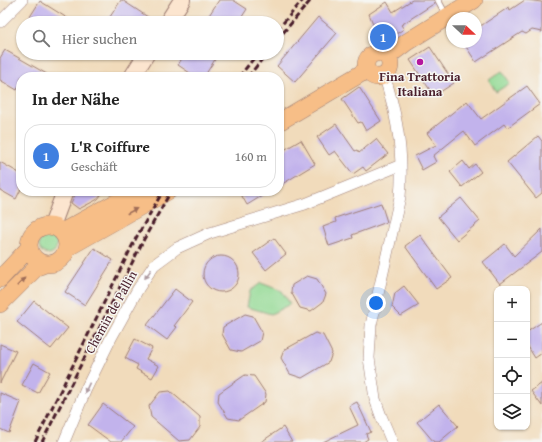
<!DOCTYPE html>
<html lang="de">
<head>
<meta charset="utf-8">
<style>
  body { margin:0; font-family:"Gentium Book Plus",serif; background:#f6f6f6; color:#222 }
  .controls { position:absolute; right:12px; bottom:12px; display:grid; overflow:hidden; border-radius:8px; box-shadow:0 1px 3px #0004 }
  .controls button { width:36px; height:36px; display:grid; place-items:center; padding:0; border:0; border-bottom:1px solid #e0e0e0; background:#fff; color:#222; font:20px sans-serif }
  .compass { position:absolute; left:446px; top:12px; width:36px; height:36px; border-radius:50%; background:#fff; box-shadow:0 1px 3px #0004; rotate:112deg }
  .you { position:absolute; left:376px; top:303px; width:14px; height:14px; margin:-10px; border:3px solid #fff; border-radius:50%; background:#1a73e8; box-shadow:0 0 0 6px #1a73e833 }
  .badge { display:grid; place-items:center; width:26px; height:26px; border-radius:50%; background:#b45309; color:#fff; font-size:13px; font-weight:700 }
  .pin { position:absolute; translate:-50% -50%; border:2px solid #fff; box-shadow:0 1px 4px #0006 }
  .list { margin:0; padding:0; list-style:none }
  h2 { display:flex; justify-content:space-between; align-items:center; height:52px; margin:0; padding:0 16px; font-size:17px }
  h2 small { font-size:13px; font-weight:400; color:#767676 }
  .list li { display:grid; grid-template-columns:26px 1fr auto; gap:12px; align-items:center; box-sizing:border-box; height:64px; margin:0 8px 8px; padding:0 8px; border:1px solid #e0e0e0; border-radius:16px }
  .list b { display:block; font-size:15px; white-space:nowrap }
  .list p { margin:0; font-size:13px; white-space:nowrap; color:#767676 }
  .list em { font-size:13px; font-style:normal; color:#767676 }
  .icon { flex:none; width:22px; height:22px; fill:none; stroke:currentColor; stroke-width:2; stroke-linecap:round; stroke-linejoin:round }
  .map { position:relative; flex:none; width:542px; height:442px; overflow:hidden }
  .search { position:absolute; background:#fff; box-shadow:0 1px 3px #0004; left:16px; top:16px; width:268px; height:44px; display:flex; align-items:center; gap:10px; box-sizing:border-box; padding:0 14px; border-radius:22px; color:#767676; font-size:15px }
  .panel { position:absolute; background:#fff; box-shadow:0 1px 3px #0004; left:16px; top:72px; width:268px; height:124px; border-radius:16px }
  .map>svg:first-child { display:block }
  .green { fill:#92d993; stroke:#6e7c5f }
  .building { fill:#c2b3ec }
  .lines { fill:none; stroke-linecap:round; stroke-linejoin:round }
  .lane-casing { stroke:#9e7d73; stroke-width:7 }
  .street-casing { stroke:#9e7d73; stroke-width:12 }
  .secondary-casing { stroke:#9e7d73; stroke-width:18 }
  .primary-casing { stroke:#9e7d73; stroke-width:18 }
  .lane { stroke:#fff; stroke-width:5.5 }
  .street { stroke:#fff; stroke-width:11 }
  .secondary { stroke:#fce5cf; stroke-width:16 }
  .primary { stroke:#f7be87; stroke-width:17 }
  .rail { stroke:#4a1f2b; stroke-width:3; stroke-dasharray:6 3; stroke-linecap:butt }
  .oneway { fill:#a06e59 }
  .oneway2 { fill:#ae9aa0 }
  .poi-dot { fill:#b5179e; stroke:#f6f6f2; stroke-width:1.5 }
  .labels { text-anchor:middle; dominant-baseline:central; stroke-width:3; stroke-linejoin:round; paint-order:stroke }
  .poi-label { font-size:13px; font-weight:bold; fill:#4a1f2b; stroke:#f6f6f2 }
  .street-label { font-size:13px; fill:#4a1f2b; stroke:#f6f6f2 }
</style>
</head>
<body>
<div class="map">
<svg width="542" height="442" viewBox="0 0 542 442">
  <rect width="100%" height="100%" fill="#f6f6f2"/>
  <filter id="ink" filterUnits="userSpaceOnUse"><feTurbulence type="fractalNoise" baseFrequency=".025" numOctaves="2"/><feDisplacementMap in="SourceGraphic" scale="8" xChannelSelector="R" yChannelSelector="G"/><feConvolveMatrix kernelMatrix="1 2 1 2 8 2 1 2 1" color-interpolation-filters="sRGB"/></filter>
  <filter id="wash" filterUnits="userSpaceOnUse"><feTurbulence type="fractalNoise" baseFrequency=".012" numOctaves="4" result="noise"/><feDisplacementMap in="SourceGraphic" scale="16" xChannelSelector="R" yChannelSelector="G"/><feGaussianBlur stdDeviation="0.9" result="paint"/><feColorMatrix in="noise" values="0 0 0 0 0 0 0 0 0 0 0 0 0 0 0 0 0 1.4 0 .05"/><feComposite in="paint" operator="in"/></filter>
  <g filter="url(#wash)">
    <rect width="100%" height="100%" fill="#f1dbbb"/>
    <path class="green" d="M502,71L510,83L496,92L489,80Z
      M39 245a9 9 0 1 1 18 0a9 9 0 1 1-18 0Z
      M261,283L282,291L290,304L271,314L247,307L250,291Z"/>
    <g id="blocks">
      <path class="building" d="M121,0H122L157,23H106Z
        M219,0H233L247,9L238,23H204Z
        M412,0H434L435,3L401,25L404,29L386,40L379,38L369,14L387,2L393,12Z
        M525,0L542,2V32L532,30L526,34L522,32L476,62L463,42H476V29L509,7L510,10Z
        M40,1L75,23H26Z
        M318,17L337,33L295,82L277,66Z
        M430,47L454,83L434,96L410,60Z
        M5,50L52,77H21V83L17,90L0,80V58Z
        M185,53H219L204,77H196L178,65Z
        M527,86L540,104L507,128L504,124L475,146L464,131L433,156L436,162L422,170L415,156L436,145L427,133L467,101L481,119Z
        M359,87L381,121L366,131L361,122L358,123L342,99Z
        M336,124L355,151L357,150L359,153L376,139L388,154L366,171L363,167L353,174L335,151L329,155L317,137Z
        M538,136L542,141V193L536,198L507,162Z
        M301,140L315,164L279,186V153Z
        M463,161L469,169L475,164L481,172L462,187L450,172Z
        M0,162L21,174V189L16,199L0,190Z
        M77,191H104L98,199L79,209L71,203Z
        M239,191H270L247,205Z
        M461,198L480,221L457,240L438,217Z
        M381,203L387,222L352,235L353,238L329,246L323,227L336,222L335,218Z
        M542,229V252L500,284L483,262L505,244L514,256Z
        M420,235L452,278L436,289L405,246Z
        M274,238L286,254L266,270L253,253Z
        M94,248L113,260L85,305L65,292Z
        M203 274a18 18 0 1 1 36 0a18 18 0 1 1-36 0Z
        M307,276L317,279L326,294L323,302L311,311L300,308L291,292L292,285Z
        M404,286L419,305L401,316L392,307L395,293Z
        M175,289L192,302L174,326L177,327L167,340L147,325Z
        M34,301L68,328L51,349L17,322Z
        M245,314L253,316L262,332L260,341L241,352L231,350L222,334L223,327Z
        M542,322V353L535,358L527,345V332Z
        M315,333L323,335L332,353L329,362L302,378L290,374L281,358L284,350Z
        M135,339L152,348L146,359L159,366L152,378L136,369L138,365L125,358Z
        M0,344L16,351L0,383Z
        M34,363L50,372L38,393L22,385Z
        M245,375L254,376L266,394L265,402L239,420L228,418L218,402L219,393Z
        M542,383V406L531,391Z
        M170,391L200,417V427L190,440L179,441L151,417L149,406L160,392Z
        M0,393L21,402L9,433L0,429Z
        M357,402L371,432L366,434L368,439L363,442H323L358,425L349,406Z
        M103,404L133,427L121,442H111L88,425Z
        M439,404L458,426L439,442H434L417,422Z
        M283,427L292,442H261Z"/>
    </g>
  </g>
  <g filter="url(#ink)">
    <use href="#blocks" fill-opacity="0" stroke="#9e7d73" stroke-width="1"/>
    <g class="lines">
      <g class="lane-casing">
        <path id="lane" d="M438,0L446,15"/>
      </g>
      <g class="street-casing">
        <path id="street" d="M0,22L22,0
          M384,75C397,114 404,156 400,197L371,325L369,358L375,399L381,416L392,442
          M64,442L86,389L111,338L138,289L154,265L177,248L210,233L305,204L401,165"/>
      </g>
      <g class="secondary-casing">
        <path id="secondary" d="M167,23L182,0
          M132,77L147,53
          M52,226L65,191"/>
      </g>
      <g class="primary-casing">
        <path id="primary" d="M366 65a12 12 0 1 1 24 0a12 12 0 1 1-24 0Z
          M387,57L407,42L474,0
          M279,122L367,70
          M29 245a19 19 0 1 1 38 0a19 19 0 1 1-38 0Z
          M62,232L137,191
          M67,248L168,191
          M0,279L29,248
          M0,304L37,267L45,264"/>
      </g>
      <use href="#lane" class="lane"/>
      <use href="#street" class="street"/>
      <use href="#secondary" class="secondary"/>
      <use href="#primary" class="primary"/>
      <path class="rail" d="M277,30L303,0
        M277,40L311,0
        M239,77L258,53
        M248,77L267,53
        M35,442L136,238L163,191
        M42,442L144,239L171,191"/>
    </g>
    <defs><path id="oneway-solid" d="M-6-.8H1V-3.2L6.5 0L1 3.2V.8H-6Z"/></defs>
    <g class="oneway">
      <use href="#oneway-solid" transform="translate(132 211) rotate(-28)"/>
      <use href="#oneway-solid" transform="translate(21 282) rotate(-46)"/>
    </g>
    <g class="oneway2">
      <use href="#oneway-solid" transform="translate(148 274) rotate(125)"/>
      <use href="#oneway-solid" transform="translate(87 388) rotate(115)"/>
    </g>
  </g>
  <circle class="poi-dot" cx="420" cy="62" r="4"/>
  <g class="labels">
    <g class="poi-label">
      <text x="420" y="76">Fina Trattoria<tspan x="420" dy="15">Italiana</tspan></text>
    </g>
    <g class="street-label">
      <text transform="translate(111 312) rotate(-61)">Chemin de Pallin</text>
    </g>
  </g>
</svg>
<div class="controls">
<button>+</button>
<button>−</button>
<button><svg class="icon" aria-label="locate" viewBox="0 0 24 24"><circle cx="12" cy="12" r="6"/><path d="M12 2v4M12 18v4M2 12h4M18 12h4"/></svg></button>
<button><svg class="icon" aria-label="layers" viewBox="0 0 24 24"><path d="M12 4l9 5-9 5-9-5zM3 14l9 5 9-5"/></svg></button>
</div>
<svg class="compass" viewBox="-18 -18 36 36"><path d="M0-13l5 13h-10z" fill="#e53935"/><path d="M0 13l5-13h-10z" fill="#767676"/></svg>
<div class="you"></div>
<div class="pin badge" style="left:383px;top:37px;background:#3f7fe0">1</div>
<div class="search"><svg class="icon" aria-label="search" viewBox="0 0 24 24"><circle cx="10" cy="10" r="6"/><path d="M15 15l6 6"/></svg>Hier suchen</div>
<section class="panel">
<h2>In der Nähe<small></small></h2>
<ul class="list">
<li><span class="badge" style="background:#3f7fe0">1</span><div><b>L'R Coiffure</b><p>Geschäft</p></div><em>160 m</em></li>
</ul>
</section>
</div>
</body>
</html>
